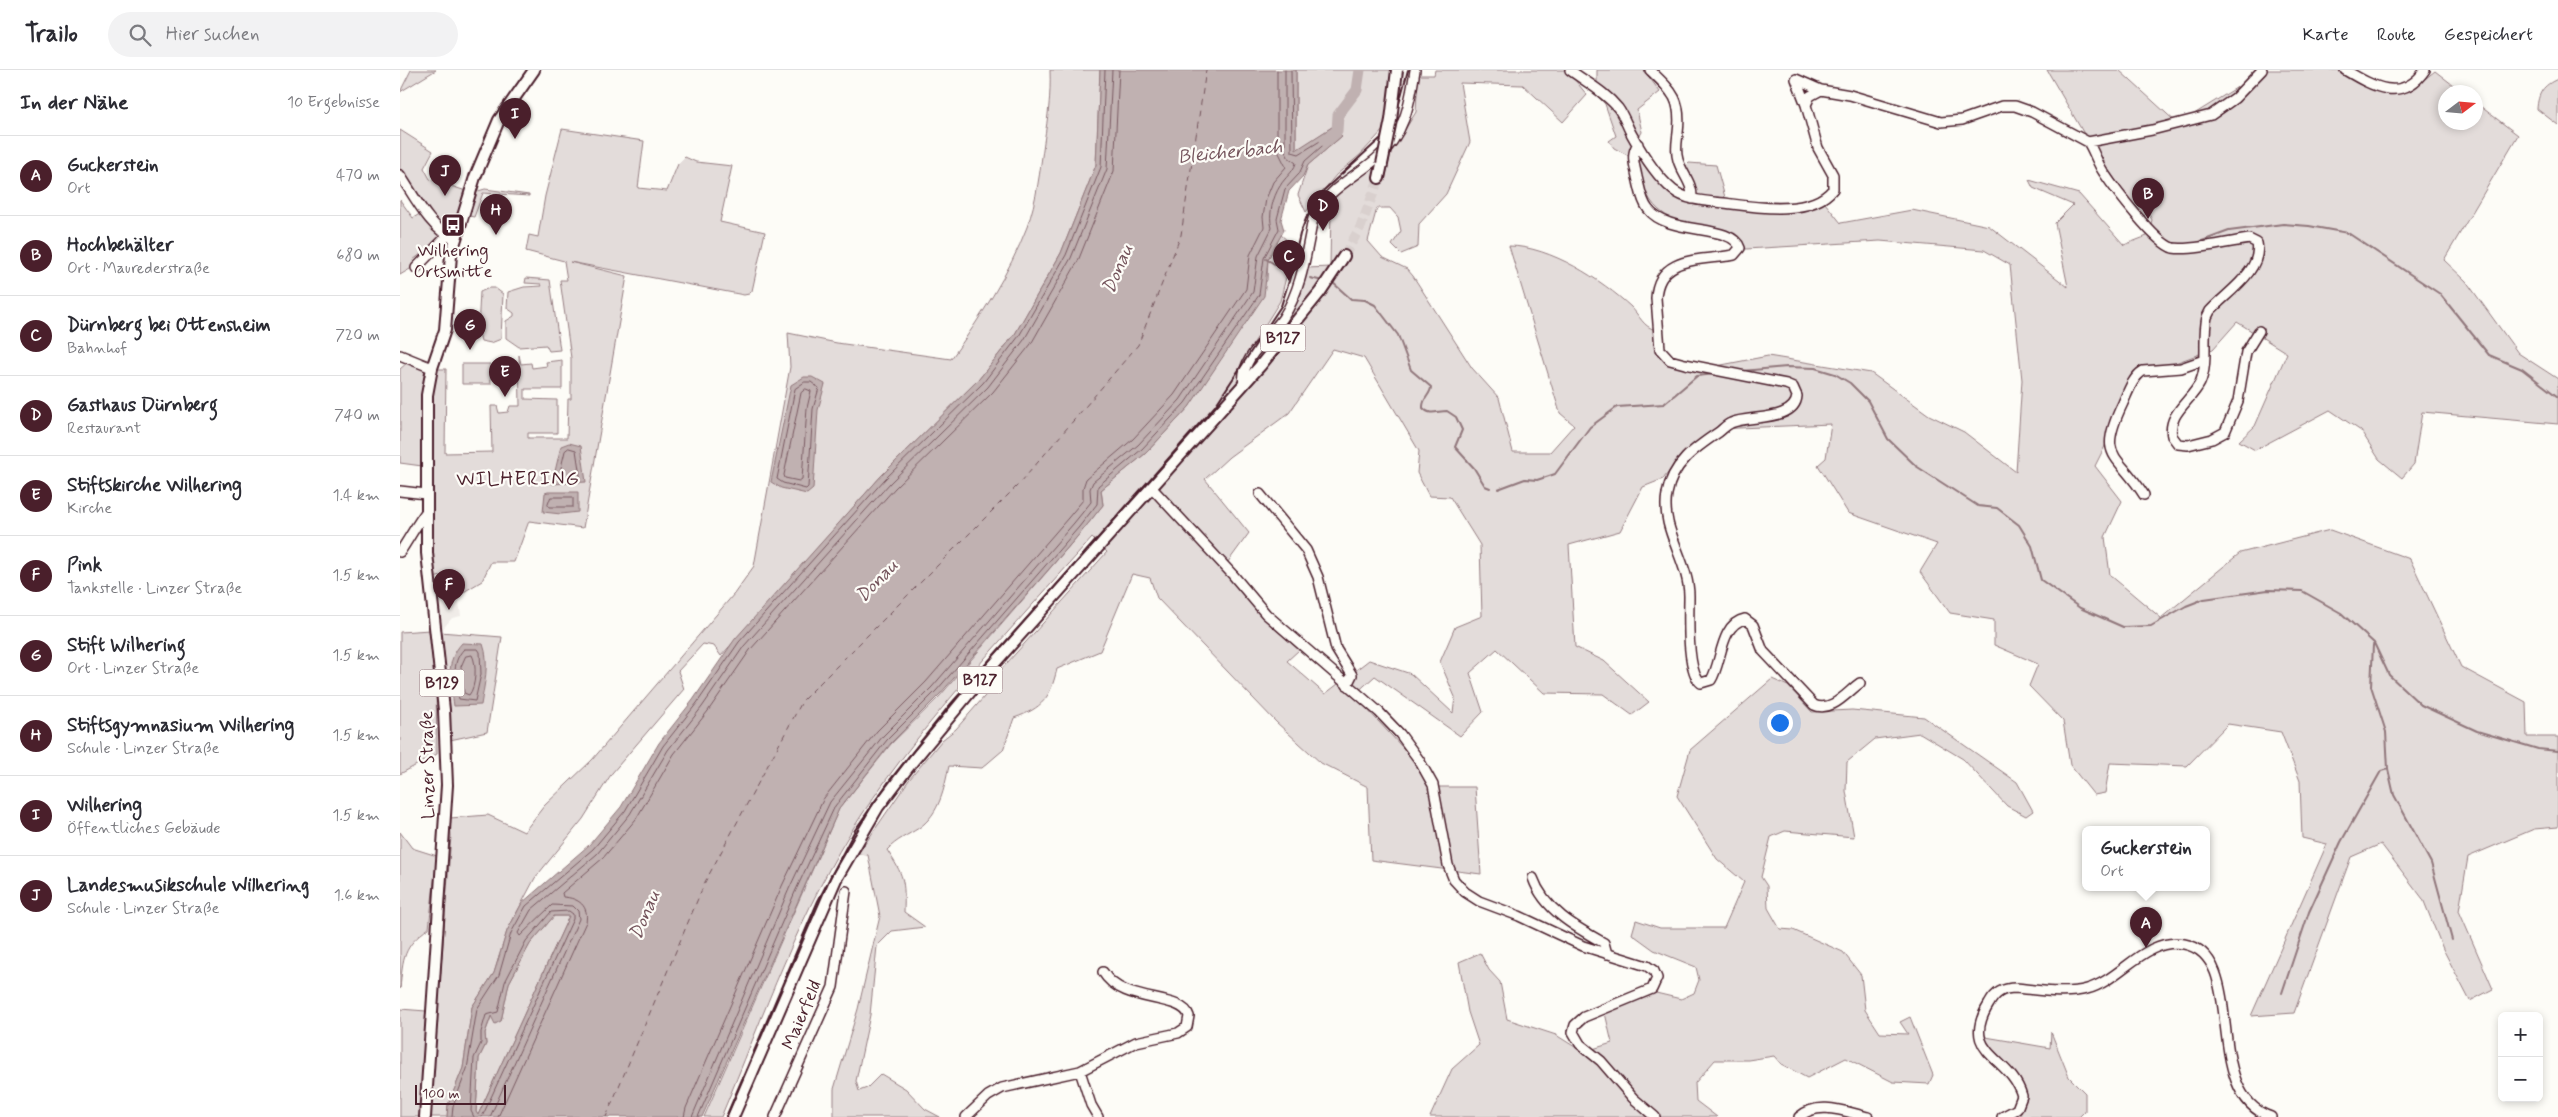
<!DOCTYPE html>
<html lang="de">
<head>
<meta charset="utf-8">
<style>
  body { margin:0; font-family:Mynerve,sans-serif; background:#f2f2f3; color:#2b2b33 }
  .controls { position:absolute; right:15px; bottom:15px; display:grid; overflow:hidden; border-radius:8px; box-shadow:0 2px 8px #0003 }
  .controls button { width:45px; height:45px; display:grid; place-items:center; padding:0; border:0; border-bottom:1px solid #e1e1e2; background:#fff; color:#2b2b33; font:25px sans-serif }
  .compass { position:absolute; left:2038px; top:15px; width:45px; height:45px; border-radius:50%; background:#fff; box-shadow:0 2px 8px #0003; rotate:74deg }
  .scale { position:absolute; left:15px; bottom:12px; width:91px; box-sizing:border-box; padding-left:5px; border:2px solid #4a1f2b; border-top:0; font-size:14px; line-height:18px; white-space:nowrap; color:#4a1f2b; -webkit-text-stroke:4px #fdfcf7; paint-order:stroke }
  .you { position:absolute; left:1379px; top:652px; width:18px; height:18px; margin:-12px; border:4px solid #fff; border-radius:50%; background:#1a73e8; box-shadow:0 0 0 8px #1a73e833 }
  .badge { display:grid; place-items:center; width:32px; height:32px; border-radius:50%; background:#4a1f2b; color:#fff; font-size:16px; font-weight:700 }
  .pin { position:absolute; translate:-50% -41px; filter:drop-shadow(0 1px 2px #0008) }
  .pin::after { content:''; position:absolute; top:26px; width:18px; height:15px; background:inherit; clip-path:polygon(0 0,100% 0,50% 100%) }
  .popup { position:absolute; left:1682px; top:756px; width:128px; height:65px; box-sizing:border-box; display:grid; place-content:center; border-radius:8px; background:#fff; filter:drop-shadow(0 1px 4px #0005); font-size:16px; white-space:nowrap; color:#7c7c81 }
  .popup b { font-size:19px; color:#2b2b33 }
  .popup::after { content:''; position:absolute; left:50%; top:100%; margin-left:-10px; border:10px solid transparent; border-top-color:#fff }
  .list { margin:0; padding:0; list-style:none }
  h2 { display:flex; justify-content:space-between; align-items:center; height:65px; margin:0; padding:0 20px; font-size:21px }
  h2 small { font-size:16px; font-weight:400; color:#7c7c81 }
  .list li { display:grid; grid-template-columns:32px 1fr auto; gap:15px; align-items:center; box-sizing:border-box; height:80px; padding:0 20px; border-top:1px solid #e1e1e2 }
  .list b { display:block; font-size:19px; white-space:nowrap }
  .list p { margin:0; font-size:16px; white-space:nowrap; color:#7c7c81 }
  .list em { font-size:16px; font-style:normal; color:#7c7c81 }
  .icon { flex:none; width:28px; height:28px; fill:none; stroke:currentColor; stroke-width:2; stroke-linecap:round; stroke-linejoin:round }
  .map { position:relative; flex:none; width:2158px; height:1047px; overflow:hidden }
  header { display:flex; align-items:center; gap:30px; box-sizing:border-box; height:70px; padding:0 25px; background:#fff; border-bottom:1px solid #e1e1e2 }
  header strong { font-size:24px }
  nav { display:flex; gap:28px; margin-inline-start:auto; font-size:18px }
  .search { width:350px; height:45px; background:#f2f2f3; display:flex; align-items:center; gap:12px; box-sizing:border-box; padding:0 18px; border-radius:28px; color:#7c7c81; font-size:19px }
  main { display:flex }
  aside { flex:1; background:#fff }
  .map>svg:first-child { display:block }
  .built { fill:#f0ece8 }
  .green { fill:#e3dcda; stroke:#967e82; fill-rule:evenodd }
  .water { fill:#c0b1b1; stroke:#91777b; fill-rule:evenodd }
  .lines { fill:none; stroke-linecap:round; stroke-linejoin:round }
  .shore { stroke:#795961; stroke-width:1 }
  .stream { stroke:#91777b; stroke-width:2 }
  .river { stroke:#c0b1b1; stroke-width:11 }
  .ferry { stroke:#73525a; stroke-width:1; stroke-dasharray:6 5; stroke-linecap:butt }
  .major-tunnel { stroke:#d9d0ce; stroke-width:10; stroke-dasharray:10 5; stroke-linecap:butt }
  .minor-casing { stroke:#4a1f2b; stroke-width:12 }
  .major-casing { stroke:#4a1f2b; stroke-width:14 }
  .minor { stroke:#fdfcf7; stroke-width:9 }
  .major { stroke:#fdfcf7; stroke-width:10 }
  .rail { stroke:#4a1f2b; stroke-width:2 }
  .major-bridge-casing { stroke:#4a1f2b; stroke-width:14; stroke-linecap:butt }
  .major-bridge { stroke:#fdfcf7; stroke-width:10 }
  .labels { text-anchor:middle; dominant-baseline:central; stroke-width:4.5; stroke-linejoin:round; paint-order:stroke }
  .shield { fill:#fdfcf7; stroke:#806168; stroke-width:1 }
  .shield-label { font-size:16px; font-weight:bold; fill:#4a1f2b }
  .poi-label { font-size:18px; fill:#4a1f2b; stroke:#fdfcf7 }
  .street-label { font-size:18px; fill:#4a1f2b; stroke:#fdfcf7 }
  .water-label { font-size:19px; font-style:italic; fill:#73525a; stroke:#fdfcf7 }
  .quarter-label { font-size:20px; letter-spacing:1px; fill:#4a1f2b; stroke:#fdfcf7 }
</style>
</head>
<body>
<header>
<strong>Trailo</strong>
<div class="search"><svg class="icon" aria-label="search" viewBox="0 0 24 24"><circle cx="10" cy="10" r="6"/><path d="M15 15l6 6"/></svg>Hier suchen</div>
<nav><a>Karte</a><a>Route</a><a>Gespeichert</a></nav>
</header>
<main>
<aside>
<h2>In der Nähe<small>10 Ergebnisse</small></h2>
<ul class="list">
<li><span class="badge">A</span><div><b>Guckerstein</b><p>Ort</p></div><em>470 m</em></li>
<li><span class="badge">B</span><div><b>Hochbehälter</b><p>Ort · Maurederstraße</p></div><em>680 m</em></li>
<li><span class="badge">C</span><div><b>Dürnberg bei Ottensheim</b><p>Bahnhof</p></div><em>720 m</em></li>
<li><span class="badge">D</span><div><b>Gasthaus Dürnberg</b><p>Restaurant</p></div><em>740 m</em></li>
<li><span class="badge">E</span><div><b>Stiftskirche Wilhering</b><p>Kirche</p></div><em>1.4 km</em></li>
<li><span class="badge">F</span><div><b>Pink</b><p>Tankstelle · Linzer Straße</p></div><em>1.5 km</em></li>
<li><span class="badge">G</span><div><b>Stift Wilhering</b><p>Ort · Linzer Straße</p></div><em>1.5 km</em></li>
<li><span class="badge">H</span><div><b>Stiftsgymnasium Wilhering</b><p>Schule · Linzer Straße</p></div><em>1.5 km</em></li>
<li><span class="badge">I</span><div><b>Wilhering</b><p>Öffentliches Gebäude</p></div><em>1.5 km</em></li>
<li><span class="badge">J</span><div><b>Landesmusikschule Wilhering</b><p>Schule · Linzer Straße</p></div><em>1.6 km</em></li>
</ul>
</aside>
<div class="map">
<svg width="2158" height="1047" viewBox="0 0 2158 1047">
  <rect width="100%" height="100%" fill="#fdfcf7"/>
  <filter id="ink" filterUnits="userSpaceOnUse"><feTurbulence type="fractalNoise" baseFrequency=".02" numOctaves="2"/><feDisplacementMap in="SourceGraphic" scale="10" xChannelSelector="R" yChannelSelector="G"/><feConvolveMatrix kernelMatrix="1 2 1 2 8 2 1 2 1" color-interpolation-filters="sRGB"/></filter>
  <g filter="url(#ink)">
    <path class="built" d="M55,503L61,546L52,548L40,562L33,508Z"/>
    <path class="green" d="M11,0H36L0,22Z
      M650,0H700L696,95L661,183L615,264L579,309L482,405L321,586L314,576L303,574L278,601L284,619L212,703L183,749L135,808L107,861L94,903L72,937L63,998L48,1035L47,1047H30L51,766L50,748L88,745L124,762L144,736L192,690L334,524L354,496L390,297L388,263L437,273L551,289C580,248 609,204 627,157C637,130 640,100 644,72C648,47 651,25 650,0Z
      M896,0H991L985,58L960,85L936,105L906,142L898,125L908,95L942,66L932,57L896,81Z
      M1035,0H1167L1187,25L1163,52L1123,15L1060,13L1070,72L1046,124L1019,154L1018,177L1001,184L992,175L1001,161L998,147L990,138H977L968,171L982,187L1007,199L1013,206L1072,298L1099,328L1113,382H1150L1174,355L1160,343L1109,176C1150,176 1202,210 1231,237C1240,246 1243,257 1256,260L1258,281L1301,299L1368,286L1471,303L1529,345L1564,362L1616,402L1622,310L1610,195L1584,180L1480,171L1346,179L1335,165C1301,158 1257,156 1244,117C1240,108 1240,97 1238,87L1267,118L1292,132L1284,98L1289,93L1316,95L1326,131L1425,133L1441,153L1512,140L1589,156L1668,217L1655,153L1673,135L1633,118L1629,110L1679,124L1724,175L1747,166L1752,150L1748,142L1742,148L1687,69L1647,0H1719L1778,54L1865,0H1939L1968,17L1994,23L2016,16L2035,1L2062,22H2046V52H2076V33L2118,65L2044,190L2066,211L2118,283L2158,309V354L2022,342L2014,394L2002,408L1979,389L1961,361L1930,340L1855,380L1839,371L1855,356L1887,283L1837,252L1813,279L1740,306L1695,396L1722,431L1705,467L1710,505L1761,548L1840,483L1930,460L2010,489L2061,597L2126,632L2127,667H2158V757L2134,759L2068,787L2059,841L2093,919L2070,931L2043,879L2023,829L1981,774L1951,787L1894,943L1851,946L1927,774L1902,768L1900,711L1881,662L1828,654L1787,696L1710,693L1705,723L1694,725L1670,695L1663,651L1629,616L1638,594L1594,575V550L1550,543L1520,502L1537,474L1448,443L1418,395L1426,388L1431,354L1316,359L1288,379L1263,409L1243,417L1220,461L1169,475L1175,577L1204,591L1249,632L1232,645L1203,624L1144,623L1097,579L1070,603L1083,642L1060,666L975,606L954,625L1039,717H1075L1081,804L971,790L968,717L921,693L876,652L757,528L750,508L732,504L700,581L657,599C650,628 643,638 614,648L603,680L582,698L549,696C544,719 540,743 519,758C508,765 496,770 487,780C504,806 505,810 504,842L525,857L492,861L477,876L470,945L456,1011L459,1021L467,1018L481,1004L506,1019L525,1039L540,1047H434V1019L458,939L480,846L468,785L458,784L509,710L542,670L556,659L591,619L598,603L707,482L692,468C613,558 527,646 461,746C400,839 364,945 321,1047H304L439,739L491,674L539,627L683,460L703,435L701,420L746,383L789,337L867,210L868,189L881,165L894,176L880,231L850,279L856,285L888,245L907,198L930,197L931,136L925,132L978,92L973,108L985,110L991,82L1016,42L1018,5H1034ZM933,279L964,288L1019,381L1017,403L1029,426L1050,427L1080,475L1082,546L1055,557L1040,592L1055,627L1053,643L1011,604L969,590L925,624L887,591L899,580L863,545L825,496L849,463L805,409L829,387L889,343Z
      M1197,0H1244L1260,22L1237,40L1242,62L1229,86L1214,78L1209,71L1216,66L1205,34L1197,26Z
      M2158,9V55L2137,39C2138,23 2143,15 2158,9Z
      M162,59L244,71L238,118L267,121L278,94L285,87L296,92L332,96L320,152L365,162L352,221L349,224L344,225L170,192L227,206L183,458L129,451L114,492H91L82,511L57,526L46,528L57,526L55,503L33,508L30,484L31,331L35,299H46L45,383L92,382L91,336H97L99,343L108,342L110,336H120L119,285L121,294L131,293L132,298L147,296L146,292L162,290V319H125V329L157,330V363H128V368H167L168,329H171V288L160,210H167L164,191L126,181L129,165L138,167L145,126Z
      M0,60L33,81L24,98L30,109L66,121L54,153H36L0,100Z
      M85,119L129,125V126L83,123L74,147L69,146L75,122Z
      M0,130L13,148L23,142L41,169L13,190L15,196L0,205Z
      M126,208L150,210L160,280L149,281L146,275L119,277L106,268V251L114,246V243L107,238L108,222L124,217L142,216L141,214L125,213Z
      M89,218H95L103,224L101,269L91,273L81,271L78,259L80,222Z
      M8,292L25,299L21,340L22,396L0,393V299Z
      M62,294H90L91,314H62Z
      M30,560L36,614L37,684L0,704V562Z
      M40,562L102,567L87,662L50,670Z
      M1372,609L1388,616L1412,642L1452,640L1524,647L1617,712L1633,741L1626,746L1607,736L1563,689L1520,663L1475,669L1447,692L1446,721L1454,767L1385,761L1371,767L1361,807L1367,816L1368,838L1380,859L1393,860L1443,882L1461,905L1465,940L1480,963L1508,964L1500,952L1510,947L1533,1005L1529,1014L1493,1012L1446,988L1407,1008L1381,994L1374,986L1348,990H1315L1295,1013L1296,1031L1317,1047H1030L1052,999L1079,975L1068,942L1059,892L1080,883L1089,900L1100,912L1107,949L1156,965L1183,982L1212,973L1205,943L1256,923L1281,929L1294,923L1299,910L1296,897L1254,880L1232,864L1236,850L1260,858H1324L1344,812L1317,789L1277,726L1290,680Z
      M0,762L12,778L37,786L29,858C3,876 3,888 0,919Z
      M154,846H169L78,1045L76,1042L79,988L86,974L85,963L92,945L101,951L109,913L130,874Z
      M0,939L26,941L20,1047H0Z
      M1651,962L1669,1007L1685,1023V1041L1679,1047H1624L1620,1044L1625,1027L1580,966L1650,978Z"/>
    <path class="water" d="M700,0H896V80L932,57L942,66L908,95L903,106L889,121L881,150L884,160L868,189L864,226L789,337L746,383L701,420L703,435L683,460L540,624L491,673L439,739L302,1047H47L48,1035L63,998L72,937L94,903L107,861L122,833L189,775L221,737L259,673L293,630L335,569L482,405L579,309L615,264L661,183L696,95ZM154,846H169L78,1045L76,1042L79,988L86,974L85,963L91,946L95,954L101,951L109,913L130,874Z
      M404,307H412L425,314L418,340L413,419L407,424L381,418L371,412L391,315Z
      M169,373L181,376L186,412L152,414L161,376Z
      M148,422H178V442L161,444L143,442L145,423Z
      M62,573L83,574C90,593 84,616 81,635L54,636C51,611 44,593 62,573Z"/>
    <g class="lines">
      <path class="shore" d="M405,312H411L419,318L413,339L408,417L406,419L383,413L377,409L395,319Z
        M406,319L411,321L407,338L402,409L399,411L385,408L384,405L401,323Z
        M169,378L176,380L180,406L161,408L159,406L165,381Z
        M151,427H173V437H149L148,435Z
        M64,579H78L80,582L81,604L75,631L59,629C56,611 50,593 64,579Z
        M66,586L72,585C77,594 76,617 69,625L64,623L61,597Z
        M52,1047L53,1036L67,999L77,939L99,905L111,863L126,836L193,779L225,741L263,676L297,633L339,572L485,409L583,313L619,266L666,185L701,97L705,0
        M74,1047L71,1041L74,988L81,973V962L86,945L98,942L105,912L126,871L151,842L169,841L173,844V849L82,1047
        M90,1047L179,849L178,841L173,836L152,835L120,866L118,863L131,840L197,784L230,744L268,680L302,637L344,576L490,413L588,317L624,270L671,188L707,99L712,0
        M98,1047L186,852C189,836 179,828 163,827L162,823L203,788L236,749L274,684L308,641L350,580L495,418L593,322L631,274L678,191L714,101L719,0
        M284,1047L286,1038L382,816L424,728L477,661L526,612L668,448L683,430V418L686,409L733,369L774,325L846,219L850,185L864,157L863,147L866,129L873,112L886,97L877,79V0
        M292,1047L389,819L430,732L483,666L532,617L674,453L691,432L690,419L693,412L738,375L780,330L853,222L858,186L872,158C868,145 873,127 880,116C885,107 893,103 896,93L888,87L885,80V0
        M298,1047L395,822L435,736L487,670L536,621L679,457L697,434L698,416L742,379L785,333L859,225L864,188L879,159L877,149L885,119L899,104L905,91L929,70L925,68L899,84L892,82L891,0"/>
      <path class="stream" d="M1794,174L1829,161L1883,154L1909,156L1948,163L2040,224L2089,285L2122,299L2158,327
        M866,189L883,199
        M910,208L923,211
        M932,212L951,229L965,230L975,235L998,265L1011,300L1031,317C1031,325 1022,328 1023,338C1030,346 1037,341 1047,341L1056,347L1062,360L1055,377L1074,398L1085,416L1090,418
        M1342,301L1387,297L1415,298L1435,304L1450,313L1468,331L1488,369L1516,396L1578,436L1597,438L1619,455L1632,476L1641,510L1680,538L1723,557L1751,556L1786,536L1804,529L1868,520L1902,521L1941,543L1974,573L1989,605L2021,635L2077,661L2138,679L2158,681
        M1098,419L1125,409L1137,410L1155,404L1190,357L1217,337L1264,334L1297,306L1315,304
        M1973,575L1971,616L1986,662L1988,699L1994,725L2031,793L2052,870
        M1882,923L1909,842L1941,772L1981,701L1988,699"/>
      <path class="river" d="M925,71L937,61L938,45L957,20L960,0"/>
      <path class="ferry" d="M206,1047L305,812L403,630L621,412L738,275L781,165L806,0"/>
      <path class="major-tunnel" d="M944,186L961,156L979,108"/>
      <g class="minor-casing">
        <path id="minor" d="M1170,0C1186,12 1205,22 1218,38C1224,46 1227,56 1232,65C1242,83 1257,107 1273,120C1287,131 1307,131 1324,133C1354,137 1411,147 1433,119V105L1418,78L1406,35L1410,26L1421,20
          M1250,0C1273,22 1282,30 1278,63C1277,72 1275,81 1278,90C1282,104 1293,113 1292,129
          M1945,0C1972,16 2002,34 2025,0
          M1396,9L1421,20L1450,25L1541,52L1562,50L1602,36H1615L1632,42L1688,72L1752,60L1811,45L1835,28L1862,0
          M1396,9L1406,35
          M1688,72C1694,81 1697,93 1704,103C1714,118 1756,174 1773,178C1791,181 1830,172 1849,169L1857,173C1863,201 1826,223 1810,241L1807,247C1802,269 1809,293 1800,313C1791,331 1767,344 1772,366L1778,374L1788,375L1812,369L1825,362L1838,331L1846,282L1859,261
          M1238,74C1230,84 1235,96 1237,107C1240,118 1241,130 1248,139C1268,166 1332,153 1340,178L1334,185C1304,191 1258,184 1256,228L1260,279L1270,290L1285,294L1386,314L1393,317L1397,326C1395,352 1348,345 1331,353C1326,355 1323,359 1319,362C1295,378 1272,394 1267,424C1260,460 1290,492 1289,528C1289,546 1286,602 1301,613L1311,610C1322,593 1320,554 1345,549L1353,555L1363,581L1414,635C1432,643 1447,622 1460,613
          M0,105C13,124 32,162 55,169
          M16,198L47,166
          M0,285L32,298
          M844,314C839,289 870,267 883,248C902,218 906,183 913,149C928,118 951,110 976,89C1004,66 1010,34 1015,0
          M752,418L833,505L866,544L979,642L1000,664L1019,690L1033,715L1048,795L1054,810L1065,822L1079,831L1119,846L1183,876L1247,896L1254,901L1257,908L1252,919L1184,947L1175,955L1173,962L1180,974L1201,991L1233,1028L1255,1047
          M0,421L26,424
          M860,424L906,480L918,507L936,579L952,605L947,615
          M1744,425C1717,382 1696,389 1723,333C1728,322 1733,307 1743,301L1781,298L1804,290
          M0,482C5,475 23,444 26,442
          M1133,808C1144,840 1177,858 1204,873L1207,884
          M680,1001L691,1035L698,1047
          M375,1047L433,917L446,821
          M566,1047L588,1026L602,1018L680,1001L736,972L778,963L787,957L789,946C782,923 722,935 703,902
          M1399,1047C1418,1030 1446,1042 1468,1047
          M1602,1047L1617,1039L1622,1026C1611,986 1558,984 1589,934C1595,923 1602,918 1616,918C1638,920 1665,925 1687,919C1721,910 1745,867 1784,874C1850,886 1799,1022 1871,1047"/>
      </g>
      <g class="major-casing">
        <path id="major" d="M979,108L982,94
          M25,1047L47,715L44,640L27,483V325L32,298L45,260L51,185L75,107L99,50L134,0
          M333,1047L436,809L478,737L513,691L585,604L860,296L920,222L944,186"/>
      </g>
      <use href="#minor" class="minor"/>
      <use href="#major" class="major"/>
      <path class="rail" d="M326,1047L418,831L455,760L490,710L549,636L815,336L881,236L889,211L900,164L907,146L924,120L981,68L997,41L1008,0"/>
      <g class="major-bridge-casing">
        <path id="major-bridge" d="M982,94L991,50L997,0"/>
      </g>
      <use href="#major-bridge" class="major-bridge"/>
    </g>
  </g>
  <defs>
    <g id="bus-square" transform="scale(1.25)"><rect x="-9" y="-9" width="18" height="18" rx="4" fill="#4a1f2b" stroke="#fdfcf7"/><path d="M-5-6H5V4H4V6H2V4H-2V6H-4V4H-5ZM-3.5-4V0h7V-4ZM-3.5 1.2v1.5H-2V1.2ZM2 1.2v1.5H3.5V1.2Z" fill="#fff"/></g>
  </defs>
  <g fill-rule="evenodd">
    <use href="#bus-square" x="53" y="155"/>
  </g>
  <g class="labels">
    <g class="shield">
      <rect x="860.5" y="254.5" width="45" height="27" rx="4"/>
      <rect x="557.5" y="596.5" width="45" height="27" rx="4"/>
      <rect x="19.5" y="599.5" width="45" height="27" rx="4"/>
    </g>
    <g class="shield-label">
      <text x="883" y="268">B127</text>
      <text x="580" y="610">B127</text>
      <text x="42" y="613">B129</text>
    </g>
    <g class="poi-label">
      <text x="53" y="181">Wilhering<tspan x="53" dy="21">Ortsmitte</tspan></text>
    </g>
    <g class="street-label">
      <text transform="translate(28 695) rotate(-91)">Linzer Straße</text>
      <text transform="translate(402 945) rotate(-67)">Maierfeld</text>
    </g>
    <g class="water-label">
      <text transform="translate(830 82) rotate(-6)">Bleicherbach</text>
      <text transform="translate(718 199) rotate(-67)">Donau</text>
      <text transform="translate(477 511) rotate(-46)">Donau</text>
      <text transform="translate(245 845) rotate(-67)">Donau</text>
    </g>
    <g class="quarter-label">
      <text x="118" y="409">WILHERING</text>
    </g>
  </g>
</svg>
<div class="controls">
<button>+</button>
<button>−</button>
</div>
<svg class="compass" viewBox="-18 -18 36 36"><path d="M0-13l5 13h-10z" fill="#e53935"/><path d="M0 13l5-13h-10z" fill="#7c7c81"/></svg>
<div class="scale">100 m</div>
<div class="you"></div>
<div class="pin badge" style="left:1746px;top:878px">A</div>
<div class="popup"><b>Guckerstein</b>Ort</div>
<div class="pin badge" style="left:1748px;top:149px">B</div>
<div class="pin badge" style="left:889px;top:211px">C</div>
<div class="pin badge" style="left:923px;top:161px">D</div>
<div class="pin badge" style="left:105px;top:327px">E</div>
<div class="pin badge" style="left:49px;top:540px">F</div>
<div class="pin badge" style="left:70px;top:280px">G</div>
<div class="pin badge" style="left:96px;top:165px">H</div>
<div class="pin badge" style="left:115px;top:69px">I</div>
<div class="pin badge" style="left:45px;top:126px">J</div>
</div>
</main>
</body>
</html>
